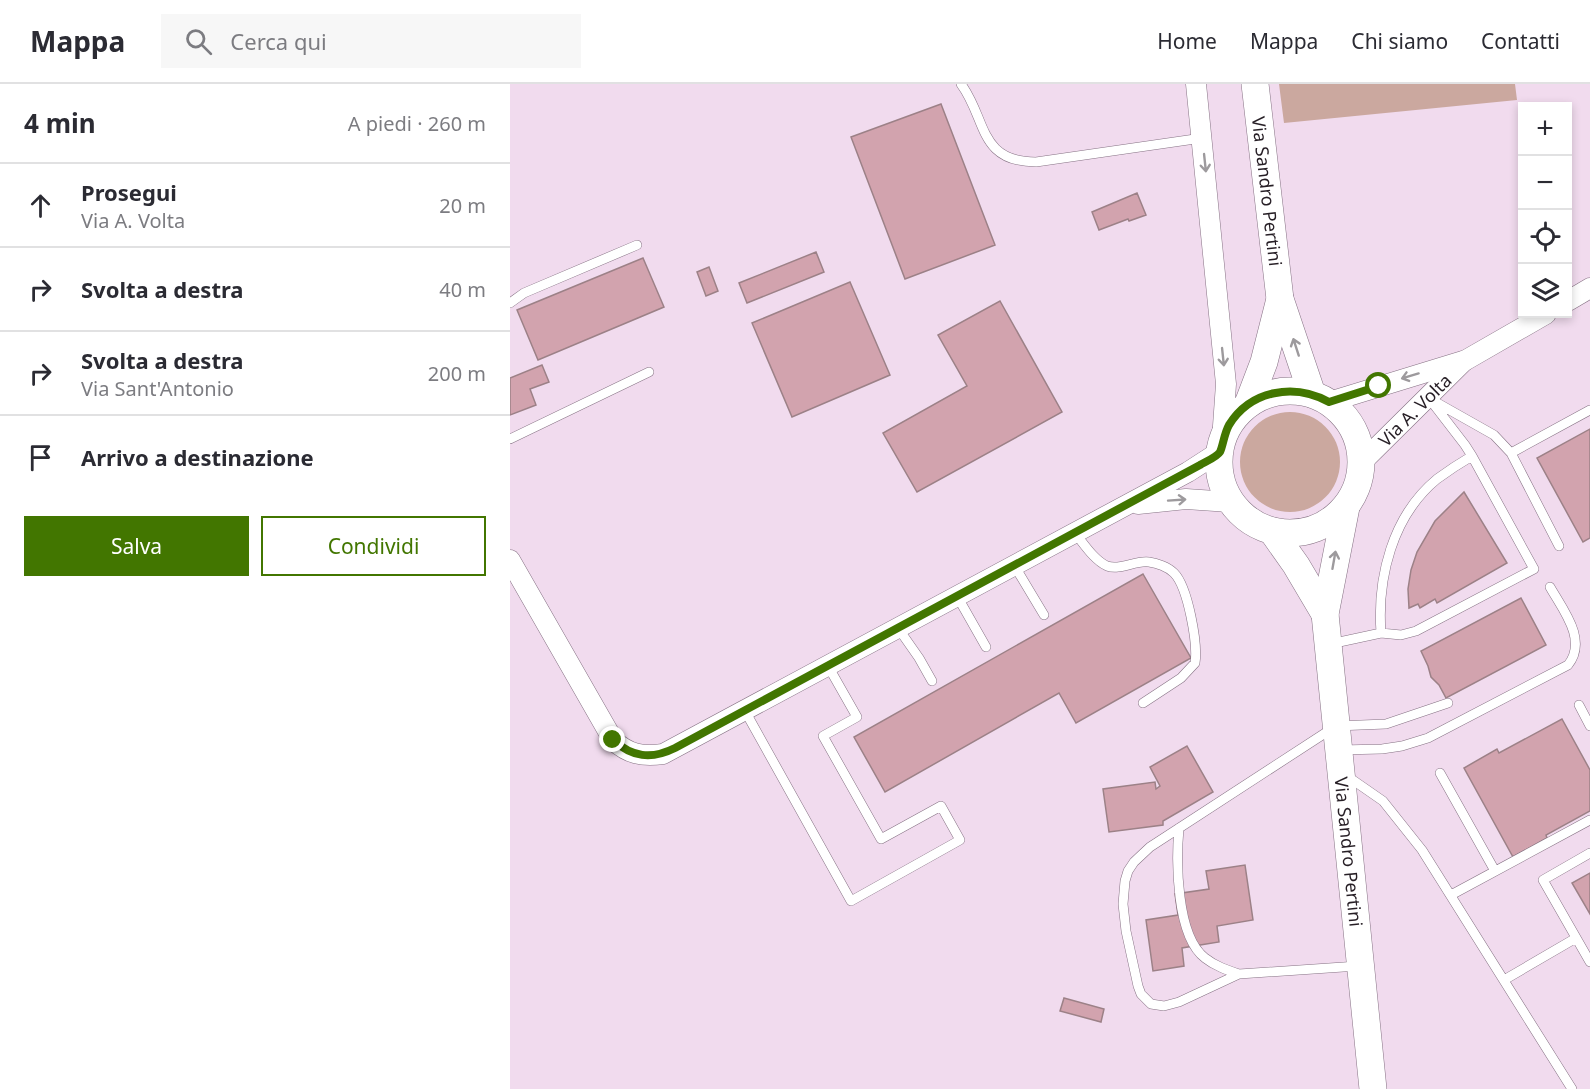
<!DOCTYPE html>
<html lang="it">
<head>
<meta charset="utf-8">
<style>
  body { margin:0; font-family:"Noto Sans",sans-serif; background:#f7f7f7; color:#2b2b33 }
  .controls { position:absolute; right:18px; top:18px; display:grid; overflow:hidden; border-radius:0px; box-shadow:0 3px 9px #0003 }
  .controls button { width:54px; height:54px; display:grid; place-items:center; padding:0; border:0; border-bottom:2px solid #e1e1e2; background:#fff; color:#2b2b33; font:30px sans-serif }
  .stop { position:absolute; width:18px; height:18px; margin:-14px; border:4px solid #427600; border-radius:50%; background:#fff }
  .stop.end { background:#427600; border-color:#fff; box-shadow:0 2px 6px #0008 }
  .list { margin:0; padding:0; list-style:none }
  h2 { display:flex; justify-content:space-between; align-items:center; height:78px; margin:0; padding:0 24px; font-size:26px }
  h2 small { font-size:20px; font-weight:400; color:#7c7c81 }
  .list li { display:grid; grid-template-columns:39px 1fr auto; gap:18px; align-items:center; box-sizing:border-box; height:84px; padding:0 24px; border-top:2px solid #e1e1e2 }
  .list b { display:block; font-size:22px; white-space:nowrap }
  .list p { margin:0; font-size:20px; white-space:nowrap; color:#7c7c81 }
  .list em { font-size:20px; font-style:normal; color:#7c7c81 }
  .actions { display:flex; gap:12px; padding:18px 24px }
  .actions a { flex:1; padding:14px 0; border:2px solid #427600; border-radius:0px; text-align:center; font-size:21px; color:#427600 }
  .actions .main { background:#427600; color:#fff }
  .icon { flex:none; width:33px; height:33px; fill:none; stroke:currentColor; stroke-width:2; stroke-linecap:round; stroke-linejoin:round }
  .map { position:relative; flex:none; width:1080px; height:1005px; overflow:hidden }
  header { display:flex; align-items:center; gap:36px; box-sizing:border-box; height:84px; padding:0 30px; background:#fff; border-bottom:2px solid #e1e1e2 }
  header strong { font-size:28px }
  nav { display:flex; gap:33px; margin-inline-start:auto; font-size:21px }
  .search { width:420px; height:54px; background:#f7f7f7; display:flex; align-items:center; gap:15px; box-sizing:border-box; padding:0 21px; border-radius:0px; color:#7c7c81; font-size:22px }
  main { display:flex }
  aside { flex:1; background:#fff }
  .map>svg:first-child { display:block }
  .green { fill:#cba89f }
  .building { fill:#d2a3ae; stroke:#9c8187; stroke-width:1.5 }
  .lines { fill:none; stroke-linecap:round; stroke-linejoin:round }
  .lane-casing { stroke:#867284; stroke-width:10 }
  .street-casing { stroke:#867284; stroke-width:21 }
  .secondary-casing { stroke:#867284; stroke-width:28 }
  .lane { stroke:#fff; stroke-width:9 }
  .street { stroke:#fff; stroke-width:20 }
  .secondary { stroke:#fff; stroke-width:27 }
  .oneway { stroke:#9d9a9d }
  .route { stroke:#427600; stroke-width:8 }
  .labels { text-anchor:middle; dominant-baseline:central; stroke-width:5; stroke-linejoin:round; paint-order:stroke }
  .street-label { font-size:18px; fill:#261e25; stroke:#f1dbee }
</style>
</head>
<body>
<header>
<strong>Mappa</strong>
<div class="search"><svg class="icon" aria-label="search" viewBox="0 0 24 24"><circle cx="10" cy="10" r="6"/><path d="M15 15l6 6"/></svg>Cerca qui</div>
<nav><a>Home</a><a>Mappa</a><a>Chi siamo</a><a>Contatti</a></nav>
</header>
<main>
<aside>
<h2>4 min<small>A piedi · 260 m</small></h2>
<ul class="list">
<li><svg class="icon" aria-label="ahead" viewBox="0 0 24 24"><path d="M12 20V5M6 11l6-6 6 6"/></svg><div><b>Prosegui</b><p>Via A. Volta</p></div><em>20 m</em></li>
<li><svg class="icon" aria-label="right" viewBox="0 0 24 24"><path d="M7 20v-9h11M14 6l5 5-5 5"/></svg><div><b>Svolta a destra</b></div><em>40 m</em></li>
<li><svg class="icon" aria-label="right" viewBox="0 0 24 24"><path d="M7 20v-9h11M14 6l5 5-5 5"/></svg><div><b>Svolta a destra</b><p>Via Sant'Antonio</p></div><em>200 m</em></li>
<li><svg class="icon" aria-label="arrive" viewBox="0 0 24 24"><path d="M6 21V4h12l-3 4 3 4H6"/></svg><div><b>Arrivo a destinazione</b></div></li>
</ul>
<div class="actions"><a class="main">Salva</a><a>Condividi</a></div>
</aside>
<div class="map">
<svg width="1080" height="1005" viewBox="0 0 1080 1005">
  <rect width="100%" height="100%" fill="#f1dbee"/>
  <path class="green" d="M769,0H1005L1007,16L774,39Z
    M730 378a50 50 0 1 1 100 0a50 50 0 1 1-100 0Z"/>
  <path class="building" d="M431,20L485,161L395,195L341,53Z
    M627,109L636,131L619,137L618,135L589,146L582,128Z
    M306,168L314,188L237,219L229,199Z
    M133,174L154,223L28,276L7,226Z
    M199,183L208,207L196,212L187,188Z
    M340,198L380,291L282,333L242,239Z
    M490,217L552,328L407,408L373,349L457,302L428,251Z
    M32,281L39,298L20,305L26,321L0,331V294Z
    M1080,345V454L1073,458L1027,374Z
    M954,408L997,479L927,519L925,515L910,524L908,520L899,524L898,505L901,486L907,468L925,437Z
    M633,490L681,574L566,639L549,609L375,708L344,653Z
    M1011,514L1036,561L936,614L929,601L921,593L918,582L911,567Z
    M1052,635L1080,686V727L1036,751L1037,754L1003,773L954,684L987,665L989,669Z
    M677,662L703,708L653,737V741L599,748L593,705L645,698L646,705L650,702L640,683Z
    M735,781L743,836L707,842L709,858L672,864L674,882L643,887L636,836L668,831L665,810L699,805L696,787Z
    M1080,789V830L1062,799Z
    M554,914L594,925L591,938L550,927Z"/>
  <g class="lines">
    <g class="lane-casing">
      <path id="lane" d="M451,0C477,35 468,78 526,78L692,54
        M0,219L14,209L127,161
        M918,313L955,361L962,372L1024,485L906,547L891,551L871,549C867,494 882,432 927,395C938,387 950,379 962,372
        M922,316L984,351L1001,369L1049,462
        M0,355L139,288
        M1001,369L1080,326
        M565,449C574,460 584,476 597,482C610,487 625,476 639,478C647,479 658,483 664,489C678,503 688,560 685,579L671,594L633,619
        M504,481L534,531
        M447,512L476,563
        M388,544L409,574L422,597
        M820,560L871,549
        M1069,621L1080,642
        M235,627L341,817L450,756L431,722L371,755L313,652L347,633L318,582
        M831,666L872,665L892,662L918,654L1058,581C1078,556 1053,526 1040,503
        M930,689L985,787
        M837,692L873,717L912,766L1062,1005
        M669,744C666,777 666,852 695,874C705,882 717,886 729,890
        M1080,769L1033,796L1080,878
        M941,811L1080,736
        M848,882L729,890L669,918L654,922L641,920L631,910L628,902L616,847L613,820L615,797L618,787L624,778L640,763L826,642L876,640L938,619
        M994,896L1066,854"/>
    </g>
    <g class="street-casing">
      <g id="street">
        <path d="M686,0L716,300L712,356"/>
        <path d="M1058,217L1080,204"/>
        <path d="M819,318L956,276L1036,230"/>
        <path id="s1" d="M852,378L954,277"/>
        <path d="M628,420L676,415L720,418"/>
        <path d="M0,476L103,656C118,670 132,673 153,670L678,388L709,368"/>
      </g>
    </g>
    <g class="secondary-casing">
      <g id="secondary">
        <path id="s2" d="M745,0L770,215L802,310"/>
        <circle cx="780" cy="378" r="71"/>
        <path d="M738,320L754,278L770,215"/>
        <path id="s3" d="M836,423L815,530L863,1005"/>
        <path d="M762,447L786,481L815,530"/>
      </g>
    </g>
    <use href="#lane" class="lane"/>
    <use href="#street" class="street"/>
    <use href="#secondary" class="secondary"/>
  </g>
  <defs><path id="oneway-shaft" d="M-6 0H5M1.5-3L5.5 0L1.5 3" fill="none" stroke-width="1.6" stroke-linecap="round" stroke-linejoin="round" transform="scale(1.5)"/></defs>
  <g class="oneway">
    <use href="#oneway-shaft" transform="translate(695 79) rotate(84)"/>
    <use href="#oneway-shaft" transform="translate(786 263) rotate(-108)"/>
    <use href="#oneway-shaft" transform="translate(713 273) rotate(84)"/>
    <use href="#oneway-shaft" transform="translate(900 292) rotate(163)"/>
    <use href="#oneway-shaft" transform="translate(667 416) rotate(-4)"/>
    <use href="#oneway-shaft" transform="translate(824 476) rotate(-80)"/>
  </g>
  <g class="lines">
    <path class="route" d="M103,656C122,673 141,676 165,664L690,381C695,378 707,373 710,368C713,362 714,350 719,341C741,306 784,299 819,318L869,302"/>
  </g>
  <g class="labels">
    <g class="street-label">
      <text stroke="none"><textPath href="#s2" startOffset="108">Via Sandro Pertini</textPath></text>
      <text stroke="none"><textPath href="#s1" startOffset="74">Via A. Volta</textPath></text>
      <text stroke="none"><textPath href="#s3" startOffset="348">Via Sandro Pertini</textPath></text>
    </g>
  </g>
</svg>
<div class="controls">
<button>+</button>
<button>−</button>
<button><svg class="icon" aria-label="locate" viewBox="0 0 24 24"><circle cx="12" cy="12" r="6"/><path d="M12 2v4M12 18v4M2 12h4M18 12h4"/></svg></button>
<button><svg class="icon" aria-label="layers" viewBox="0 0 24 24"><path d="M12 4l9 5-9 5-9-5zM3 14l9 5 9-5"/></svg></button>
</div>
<div class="stop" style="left:869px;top:302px"></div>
<div class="stop end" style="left:103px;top:656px"></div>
</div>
</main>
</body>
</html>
